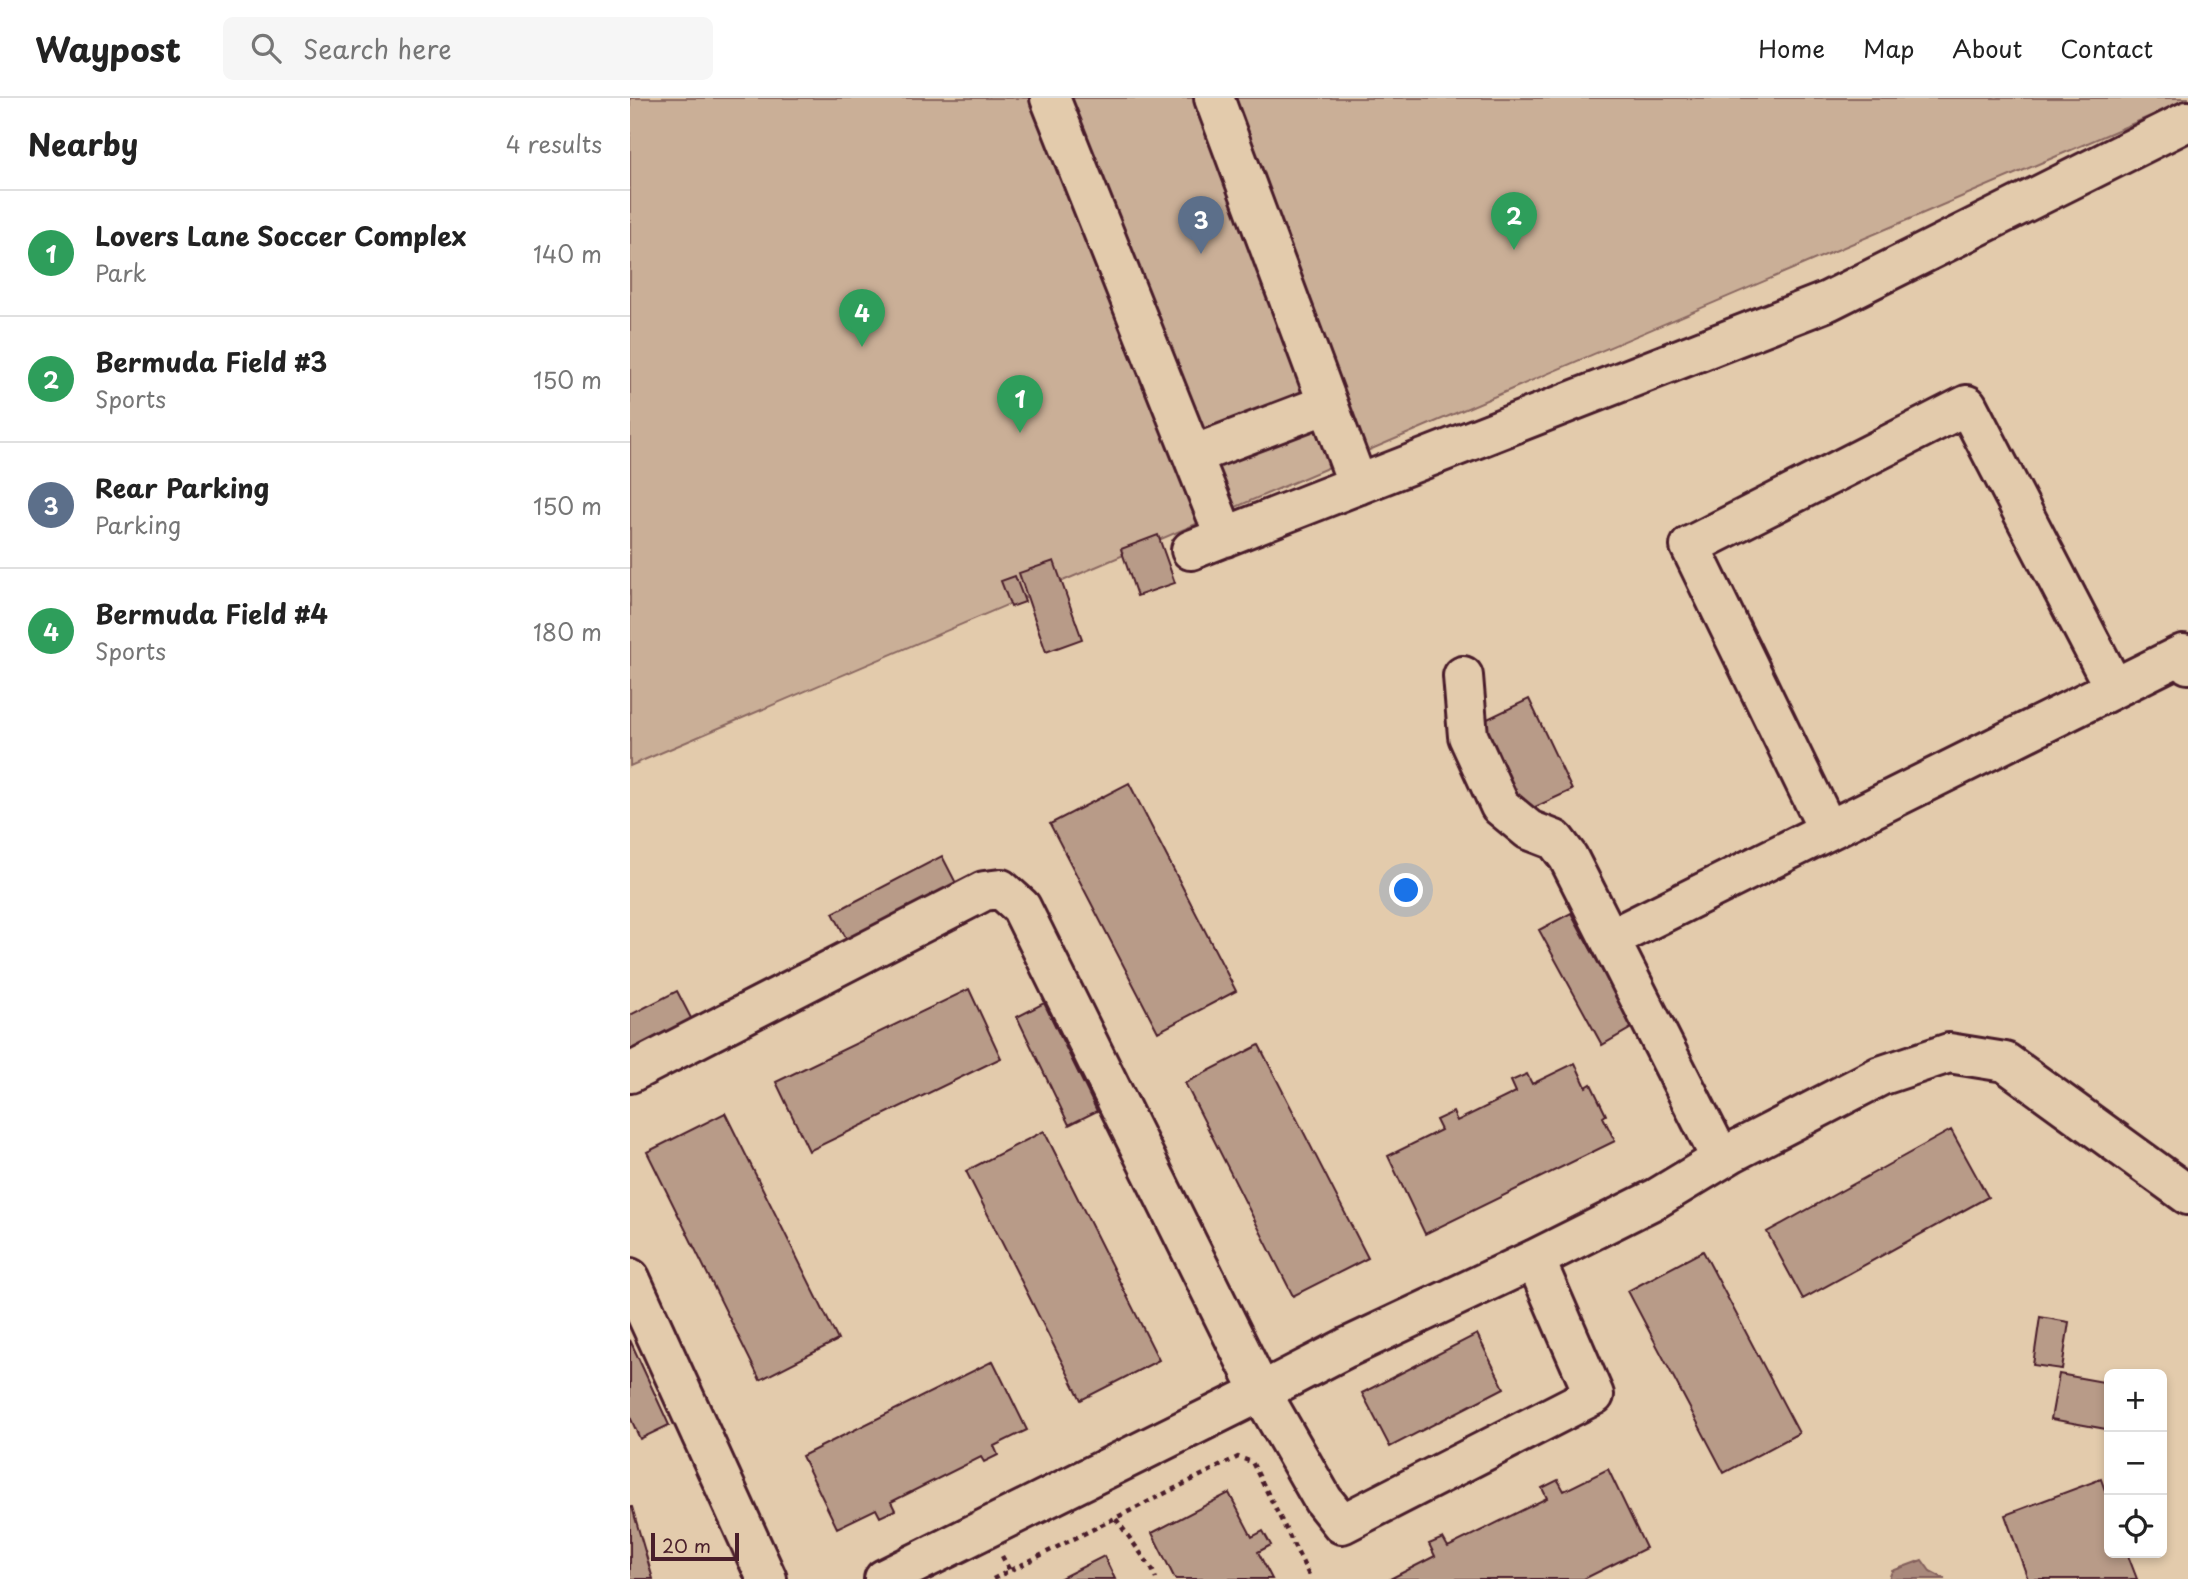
<!DOCTYPE html>
<html lang="en">
<head>
<meta charset="utf-8">
<style>
  body { margin:0; font-family:"Playpen Sans",sans-serif; background:#f6f6f6; color:#222 }
  .controls { position:absolute; right:21px; bottom:21px; display:grid; overflow:hidden; border-radius:10px; box-shadow:0 4px 10px #0003 }
  .controls button { width:63px; height:63px; display:grid; place-items:center; padding:0; border:0; border-bottom:2px solid #e0e0e0; background:#fff; color:#222; font:35px sans-serif }
  .scale { position:absolute; left:21px; bottom:18px; width:88px; box-sizing:border-box; padding-left:7px; border:4px solid #4a1f2b; border-top:0; font-size:19px; line-height:24px; white-space:nowrap; color:#4a1f2b; -webkit-text-stroke:5px #e3cbac; paint-order:stroke }
  .you { position:absolute; left:777px; top:793px; width:24px; height:24px; margin:-18px; border:5px solid #fff; border-radius:50%; background:#1a73e8; box-shadow:0 0 0 10px #1a73e833 }
  .badge { display:grid; place-items:center; width:46px; height:46px; border-radius:50%; background:#111827; color:#fff; font-size:23px; font-weight:700 }
  .pin { position:absolute; translate:-50% -58px; filter:drop-shadow(0 2px 4px #0008) }
  .pin::after { content:''; position:absolute; top:37px; width:24px; height:21px; background:inherit; clip-path:polygon(0 0,100% 0,50% 100%) }
  .list { margin:0; padding:0; list-style:none }
  h2 { display:flex; justify-content:space-between; align-items:center; height:91px; margin:0; padding:0 28px; font-size:30px }
  h2 small { font-size:23px; font-weight:400; color:#767676 }
  .list li { display:grid; grid-template-columns:46px 1fr auto; gap:21px; align-items:center; box-sizing:border-box; height:126px; padding:0 28px; border-top:2px solid #e0e0e0 }
  .list b { display:block; font-size:26px; white-space:nowrap }
  .list p { margin:0; font-size:23px; white-space:nowrap; color:#767676 }
  .list em { font-size:23px; font-style:normal; color:#767676 }
  .icon { flex:none; width:38px; height:38px; fill:none; stroke:currentColor; stroke-width:2; stroke-linecap:round; stroke-linejoin:round }
  .map { position:relative; flex:none; width:1558px; height:1481px; overflow:hidden }
  header { display:flex; align-items:center; gap:42px; box-sizing:border-box; height:98px; padding:0 35px; background:#fff; border-bottom:2px solid #e0e0e0 }
  header strong { font-size:33px }
  nav { display:flex; gap:38px; margin-inline-start:auto; font-size:24px }
  .search { width:490px; height:63px; background:#f6f6f6; display:flex; align-items:center; gap:18px; box-sizing:border-box; padding:0 24px; border-radius:10px; color:#767676; font-size:26px }
  main { display:flex }
  aside { flex:1; background:#fff }
  .map>svg:first-child { display:block }
  .green { fill:#caaf97; stroke:#8a6761; stroke-width:2 }
  .water { fill:#a9897b; stroke:#835f5b; stroke-width:2 }
  .building { fill:#b89b88; stroke:#4a1f2b; stroke-width:2 }
  .lines { fill:none; stroke-linecap:round; stroke-linejoin:round }
  .minor-casing { stroke:#4a1f2b; stroke-width:44 }
  .path { stroke:#4a1f2b; stroke-width:4.5; stroke-dasharray:5 5; stroke-linecap:butt }
  .minor { stroke:#e3cbac; stroke-width:38 }
</style>
</head>
<body>
<header>
<strong>Waypost</strong>
<div class="search"><svg class="icon" aria-label="search" viewBox="0 0 24 24"><circle cx="10" cy="10" r="6"/><path d="M15 15l6 6"/></svg>Search here</div>
<nav><a>Home</a><a>Map</a><a>About</a><a>Contact</a></nav>
</header>
<main>
<aside>
<h2>Nearby<small>4 results</small></h2>
<ul class="list">
<li><span class="badge" style="background:#2e9e5b">1</span><div><b>Lovers Lane Soccer Complex</b><p>Park</p></div><em>140 m</em></li>
<li><span class="badge" style="background:#2e9e5b">2</span><div><b>Bermuda Field #3</b><p>Sports</p></div><em>150 m</em></li>
<li><span class="badge" style="background:#5c6f8a">3</span><div><b>Rear Parking</b><p>Parking</p></div><em>150 m</em></li>
<li><span class="badge" style="background:#2e9e5b">4</span><div><b>Bermuda Field #4</b><p>Sports</p></div><em>180 m</em></li>
</ul>
</aside>
<div class="map">
<svg width="1558" height="1481" viewBox="0 0 1558 1481">
  <rect width="100%" height="100%" fill="#e3cbac"/>
  <filter id="ink" filterUnits="userSpaceOnUse"><feTurbulence type="fractalNoise" baseFrequency=".0143" numOctaves="2"/><feDisplacementMap in="SourceGraphic" scale="14" xChannelSelector="R" yChannelSelector="G"/><feConvolveMatrix kernelMatrix="1 2 1 2 8 2 1 2 1" color-interpolation-filters="sRGB"/></filter>
  <g filter="url(#ink)">
    <path class="green" d="M0,0H1558V2L0,668Z"/>
    <path class="water" d="M1292,1462L1300,1473L1315,1481H1259L1262,1473Z"/>
    <path class="building" d="M528,437L545,485L507,498L491,451Z
      M424,463L452,541L416,554L389,475Z
      M385,478L395,504L381,509L371,483Z
      M899,601L942,692L890,716L847,626Z
      M499,685L606,893L528,934L420,726Z
      M312,758L328,789L219,846L203,815Z
      M941,815L1003,929L972,947L909,832Z
      M339,891L371,960L179,1053L146,984Z
      M47,893L62,922L0,954V917Z
      M414,905L467,1013L439,1027L387,919Z
      M629,947L738,1160L663,1198L555,985Z
      M945,965L956,989L961,986L976,1017L973,1019L985,1043L795,1136L758,1058L811,1032L806,1022L823,1014L827,1023L886,994L881,983L897,976L902,986Z
      M95,1015L208,1242L130,1282L17,1054Z
      M1321,1032L1358,1099L1173,1201L1137,1134Z
      M414,1033L529,1262L451,1302L336,1073Z
      M1073,1153L1169,1335L1094,1375L998,1193Z
      M1410,1219L1439,1224L1432,1271L1403,1267Z
      M847,1236L874,1290L760,1349L732,1295Z
      M0,1242L39,1327L10,1341L0,1319Z
      M363,1263L397,1332L364,1348L368,1357L354,1364L351,1359L261,1404L265,1412L250,1419L246,1411L207,1430L172,1358Z
      M1429,1276L1479,1285V1310L1476,1331L1421,1321Z
      M978,1371L1016,1450L954,1481H760L805,1458L799,1446L813,1440L818,1449L917,1400L912,1390L928,1382L934,1393Z
      M1471,1381L1479,1404V1455H1497L1507,1481H1398L1375,1417Z
      M599,1395L622,1439L633,1433L641,1447L628,1454L642,1481H545L522,1435Z
      M0,1409H2L23,1481H0Z
      M474,1458L485,1481H429Z"/>
    <g class="lines">
      <g class="minor-casing">
        <path id="minor" d="M420,0L595,439
          M584,0L728,387
          M563,357L697,306
          M561,452L1198,203L1558,23
          M833,578L838,638L870,708L899,732L925,742L938,759L1091,1061
          M1198,732L1060,448L1337,307L1484,590
          M980,841L1553,556L1558,566
          M0,975L354,793L371,791L391,809L631,1294L693,1402L712,1426L964,1297L905,1161
          M0,1180L137,1481
          M254,1481L631,1294L716,1250L905,1161L1027,1100L1103,1054L1250,978L1319,955L1375,964L1558,1097"/>
      </g>
      <path class="path" d="M486,1421L522,1471L526,1481
        M372,1458L380,1473
        M363,1481L608,1359L622,1364L681,1481"/>
      <use href="#minor" class="minor"/>
    </g>
  </g>
</svg>
<div class="controls">
<button>+</button>
<button>−</button>
<button><svg class="icon" aria-label="locate" viewBox="0 0 24 24"><circle cx="12" cy="12" r="6"/><path d="M12 2v4M12 18v4M2 12h4M18 12h4"/></svg></button>
</div>
<div class="scale">20 m</div>
<div class="you"></div>
<div class="pin badge" style="left:390px;top:335px;background:#2e9e5b">1</div>
<div class="pin badge" style="left:884px;top:152px;background:#2e9e5b">2</div>
<div class="pin badge" style="left:571px;top:156px;background:#5c6f8a">3</div>
<div class="pin badge" style="left:232px;top:249px;background:#2e9e5b">4</div>
</div>
</main>
</body>
</html>
